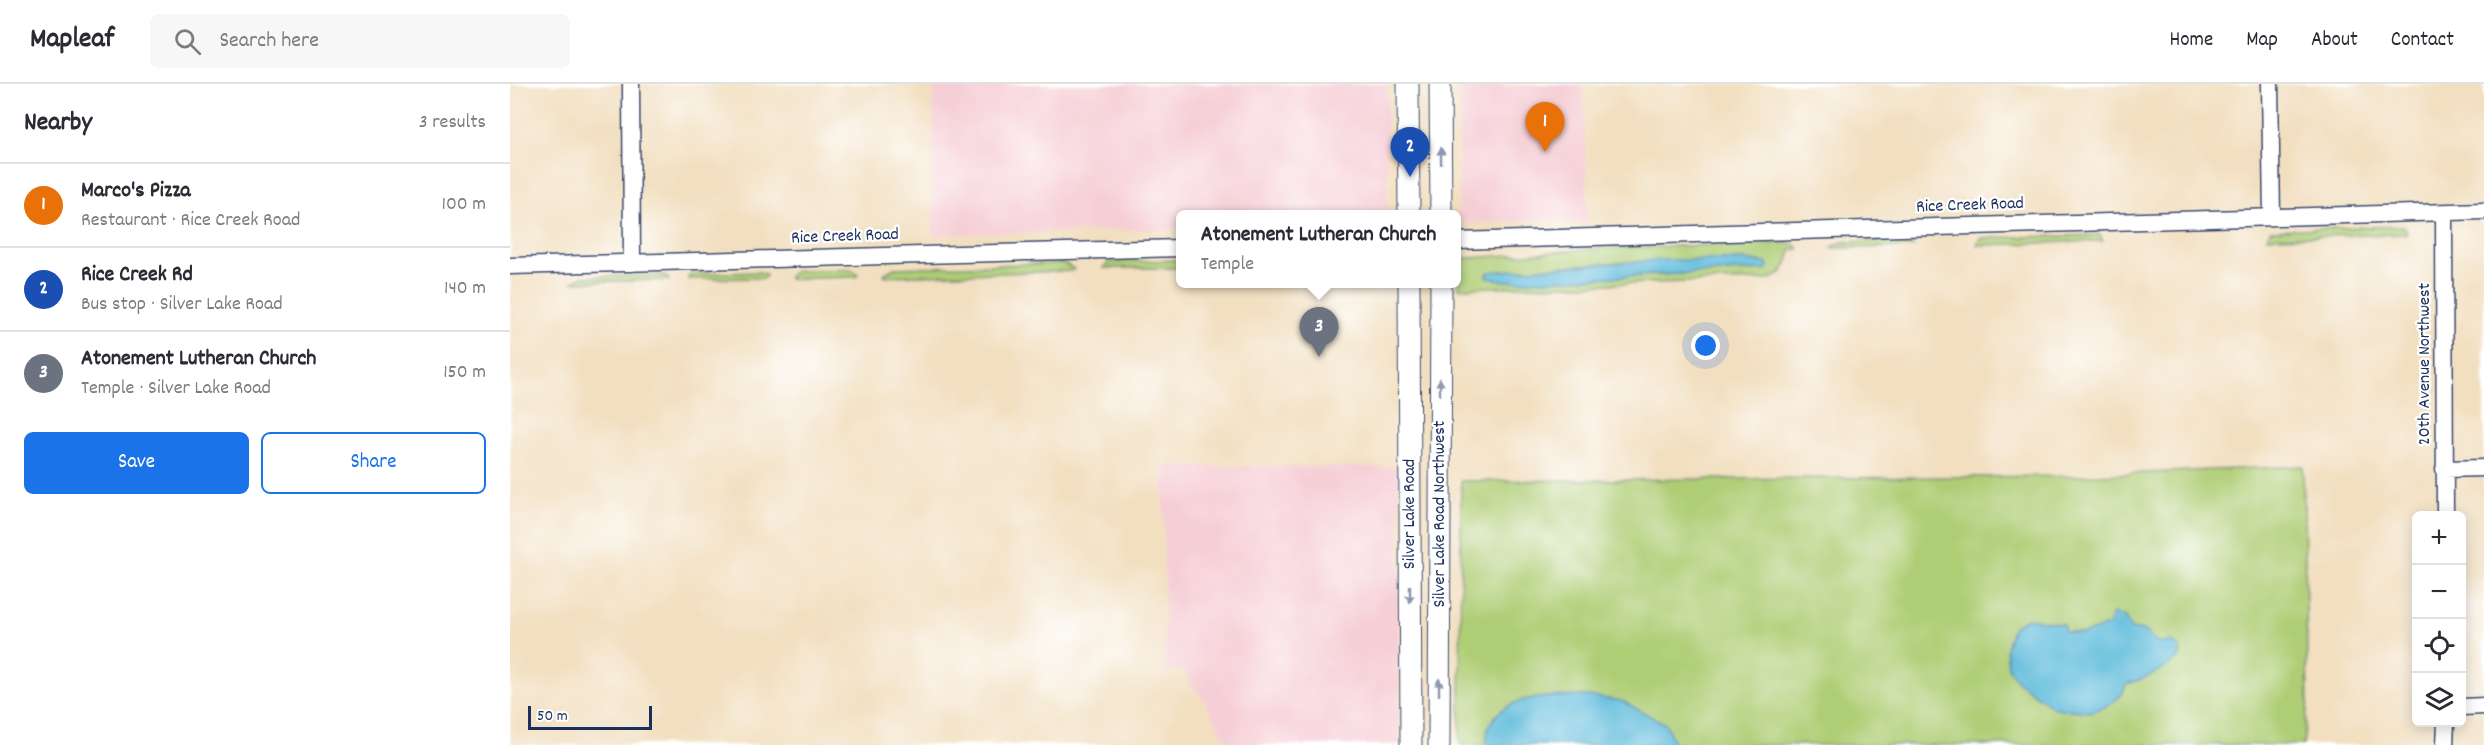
<!DOCTYPE html>
<html lang="en">
<head>
<meta charset="utf-8">
<style>
  body { margin:0; font-family:Dekko,sans-serif; background:#f7f7f7; color:#2b2b33 }
  .controls { position:absolute; right:18px; bottom:18px; display:grid; overflow:hidden; border-radius:9px; box-shadow:0 3px 15px #0003 }
  .controls button { width:54px; height:54px; display:grid; place-items:center; padding:0; border:0; border-bottom:2px solid #e1e1e2; background:#fff; color:#2b2b33; font:30px sans-serif }
  .scale { position:absolute; left:18px; bottom:15px; width:124px; box-sizing:border-box; padding-left:6px; border:3px solid #1b2f5e; border-top:0; font-size:16px; line-height:21px; white-space:nowrap; color:#1b2f5e; -webkit-text-stroke:4px #fff; paint-order:stroke }
  .you { position:absolute; left:1196px; top:262px; width:21px; height:21px; margin:-15px; border:4px solid #fff; border-radius:50%; background:#1a73e8; box-shadow:0 0 0 9px #1a73e833 }
  .badge { display:grid; place-items:center; width:39px; height:39px; border-radius:50%; background:#1a73e8; color:#fff; font-size:20px; font-weight:700 }
  .pin { position:absolute; translate:-50% -50px; filter:drop-shadow(0 2px 3px #0008) }
  .pin::after { content:''; position:absolute; top:32px; width:21px; height:18px; background:inherit; clip-path:polygon(0 0,100% 0,50% 100%) }
  .popup { position:absolute; left:666px; top:126px; width:285px; height:78px; box-sizing:border-box; display:grid; place-content:center; border-radius:9px; background:#fff; filter:drop-shadow(0 2px 4px #0005); font-size:20px; white-space:nowrap; color:#7c7c81 }
  .popup b { font-size:22px; color:#2b2b33 }
  .popup::after { content:''; position:absolute; left:50%; top:100%; margin-left:-12px; border:12px solid transparent; border-top-color:#fff }
  .list { margin:0; padding:0; list-style:none }
  h2 { display:flex; justify-content:space-between; align-items:center; height:78px; margin:0; padding:0 24px; font-size:26px }
  h2 small { font-size:20px; font-weight:400; color:#7c7c81 }
  .list li { display:grid; grid-template-columns:39px 1fr auto; gap:18px; align-items:center; box-sizing:border-box; height:84px; padding:0 24px; border-top:2px solid #e1e1e2 }
  .list b { display:block; font-size:22px; white-space:nowrap }
  .list p { margin:0; font-size:20px; white-space:nowrap; color:#7c7c81 }
  .list em { font-size:20px; font-style:normal; color:#7c7c81 }
  .actions { display:flex; gap:12px; padding:18px 24px }
  .actions a { flex:1; padding:14px 0; border:2px solid #1a73e8; border-radius:9px; text-align:center; font-size:21px; color:#1a73e8 }
  .actions .main { background:#1a73e8; color:#fff }
  .icon { flex:none; width:33px; height:33px; fill:none; stroke:currentColor; stroke-width:2; stroke-linecap:round; stroke-linejoin:round }
  .map { position:relative; flex:none; width:1974px; height:661px; overflow:hidden }
  header { display:flex; align-items:center; gap:36px; box-sizing:border-box; height:84px; padding:0 30px; background:#fff; border-bottom:2px solid #e1e1e2 }
  header strong { font-size:28px }
  nav { display:flex; gap:33px; margin-inline-start:auto; font-size:21px }
  .search { width:420px; height:54px; background:#f7f7f7; display:flex; align-items:center; gap:15px; box-sizing:border-box; padding:0 21px; border-radius:9px; color:#7c7c81; font-size:22px }
  main { display:flex }
  aside { flex:1; background:#fff }
  .map>svg:first-child { display:block }
  .built { fill:#f6cfd6 }
  .green { fill:#afcd74; stroke:#657e69; stroke-width:1.5; fill-rule:evenodd }
  .water { fill:#5cbada; stroke:#3c749c; stroke-width:1.5 }
  .lines { fill:none; stroke-linecap:round; stroke-linejoin:round }
  .minor-casing { stroke:#3b496d; stroke-width:19 }
  .major-casing { stroke:#3b496d; stroke-width:23 }
  .minor { stroke:#fff; stroke-width:16 }
  .major { stroke:#fff; stroke-width:21 }
  .oneway { fill:#8d97ae }
  .labels { text-anchor:middle; dominant-baseline:central; stroke-width:4.5; stroke-linejoin:round; paint-order:stroke }
  .street-label { font-size:18px; fill:#1b2f5e; stroke:#fff }
</style>
</head>
<body>
<header>
<strong>Mapleaf</strong>
<div class="search"><svg class="icon" aria-label="search" viewBox="0 0 24 24"><circle cx="10" cy="10" r="6"/><path d="M15 15l6 6"/></svg>Search here</div>
<nav><a>Home</a><a>Map</a><a>About</a><a>Contact</a></nav>
</header>
<main>
<aside>
<h2>Nearby<small>3 results</small></h2>
<ul class="list">
<li><span class="badge" style="background:#e8710a">1</span><div><b>Marco's Pizza</b><p>Restaurant · Rice Creek Road</p></div><em>100 m</em></li>
<li><span class="badge" style="background:#1a4fb4">2</span><div><b>Rice Creek Rd</b><p>Bus stop · Silver Lake Road</p></div><em>140 m</em></li>
<li><span class="badge" style="background:#6b7280">3</span><div><b>Atonement Lutheran Church</b><p>Temple · Silver Lake Road</p></div><em>150 m</em></li>
</ul>
<div class="actions"><a class="main">Save</a><a>Share</a></div>
</aside>
<div class="map">
<svg width="1974" height="661" viewBox="0 0 1974 661">
  <rect width="100%" height="100%" fill="#fff"/>
  <filter id="ink" filterUnits="userSpaceOnUse"><feTurbulence type="fractalNoise" baseFrequency=".0167" numOctaves="2"/><feDisplacementMap in="SourceGraphic" scale="12" xChannelSelector="R" yChannelSelector="G"/><feConvolveMatrix kernelMatrix="1 2 1 2 8 2 1 2 1" color-interpolation-filters="sRGB"/></filter>
  <filter id="wash" filterUnits="userSpaceOnUse"><feTurbulence type="fractalNoise" baseFrequency=".008" numOctaves="4" result="noise"/><feDisplacementMap in="SourceGraphic" scale="24" xChannelSelector="R" yChannelSelector="G"/><feGaussianBlur stdDeviation="1.35" result="paint"/><feColorMatrix in="noise" values="0 0 0 0 0 0 0 0 0 0 0 0 0 0 0 0 0 1.4 0 .05"/><feComposite in="paint" operator="in"/></filter>
  <g filter="url(#wash)">
    <rect width="100%" height="100%" fill="#f2dfc0"/>
    <path class="built" d="M423,0H877V129L880,130H671V145L423,151Z
      M1073,0L1078,138L1041,136L957,139L948,134L950,3Z
      M653,382L889,383V661H719L693,614L681,601L676,587L655,586Z"/>
    <path class="green" d="M1894,142L1897,150L1757,153L1760,146Z
      M1590,151L1593,157L1467,161L1470,154Z
      M1400,156L1403,163L1321,164L1332,158Z
      M1278,159L1286,161L1289,165L1281,166C1277,183 1273,193 1255,196L949,204V183L951,182V175L959,174L1097,164ZM1232,176L1256,179L1258,182L1253,186L1087,194L977,190L979,188L1095,179Z
      M671,176V184H593L599,178Z
      M554,179L564,185L561,187L376,192L374,190L384,184Z
      M341,185L348,191L345,193L279,195L278,193L286,187Z
      M251,188L257,191L254,194L178,195L180,190Z
      M155,191L159,196L63,198L71,193Z
      M1793,382L1798,618L1793,661H950L951,397L1566,392Z"/>
    <path class="water" d="M1150,176H1232L1256,179L1258,181L1257,185L1253,186L1015,197H995L977,193L979,188Z
      M1603,529L1615,534L1621,545L1634,547L1649,560L1662,557L1671,566L1669,574C1652,586 1637,595 1616,600L1613,609L1600,621L1579,628L1544,624L1507,597L1498,584L1496,564L1503,542L1517,534L1553,540L1555,547L1573,550L1598,542Z
      M1078,612L1112,617L1156,640L1165,661H976C977,656 976,647 979,642C996,607 1046,613 1078,612Z"/>
  </g>
  <g filter="url(#ink)">
    <g class="lines">
      <g class="minor-casing">
        <path id="minor" d="M121,0L122,179
          M1760,0L1762,133
          M1934,129L1935,432
          M947,157L1974,127
          M0,182L671,164
          M1934,385L1974,384
          M1952,623L1974,622
          M1935,661L1936,638"/>
      </g>
      <g class="major-casing">
        <path id="major" d="M898,0L899,130
          M930,0L931,130
          M899,200L901,661
          M929,661L931,200"/>
      </g>
      <use href="#minor" class="minor"/>
      <use href="#major" class="major"/>
    </g>
    <defs><path id="oneway-solid" d="M-6-.8H1V-3.2L6.5 0L1 3.2V.8H-6Z" transform="scale(1.5)"/></defs>
    <g class="oneway">
      <use href="#oneway-solid" transform="translate(931 72) rotate(-90)"/>
      <use href="#oneway-solid" transform="translate(930 303) rotate(-90)"/>
      <use href="#oneway-solid" transform="translate(900 510) rotate(90)"/>
      <use href="#oneway-solid" transform="translate(929 603) rotate(-90)"/>
    </g>
  </g>
  <g class="labels">
    <g class="street-label">
      <text transform="translate(1460 122) rotate(-2)">Rice Creek Road</text>
      <text transform="translate(335 153) rotate(-2)">Rice Creek Road</text>
      <text transform="translate(1915 280) rotate(-90)">20th Avenue Northwest</text>
      <text transform="translate(900 430) rotate(-90)">Silver Lake Road</text>
      <text transform="translate(930 430) rotate(-90)">Silver Lake Road Northwest</text>
    </g>
  </g>
</svg>
<div class="controls">
<button>+</button>
<button>−</button>
<button><svg class="icon" aria-label="locate" viewBox="0 0 24 24"><circle cx="12" cy="12" r="6"/><path d="M12 2v4M12 18v4M2 12h4M18 12h4"/></svg></button>
<button><svg class="icon" aria-label="layers" viewBox="0 0 24 24"><path d="M12 4l9 5-9 5-9-5zM3 14l9 5 9-5"/></svg></button>
</div>
<div class="scale">50 m</div>
<div class="you"></div>
<div class="pin badge" style="left:1035px;top:68px;background:#e8710a">1</div>
<div class="pin badge" style="left:900px;top:93px;background:#1a4fb4">2</div>
<div class="pin badge" style="left:809px;top:273px;background:#6b7280">3</div>
<div class="popup"><b>Atonement Lutheran Church</b>Temple</div>
</div>
</main>
</body>
</html>
